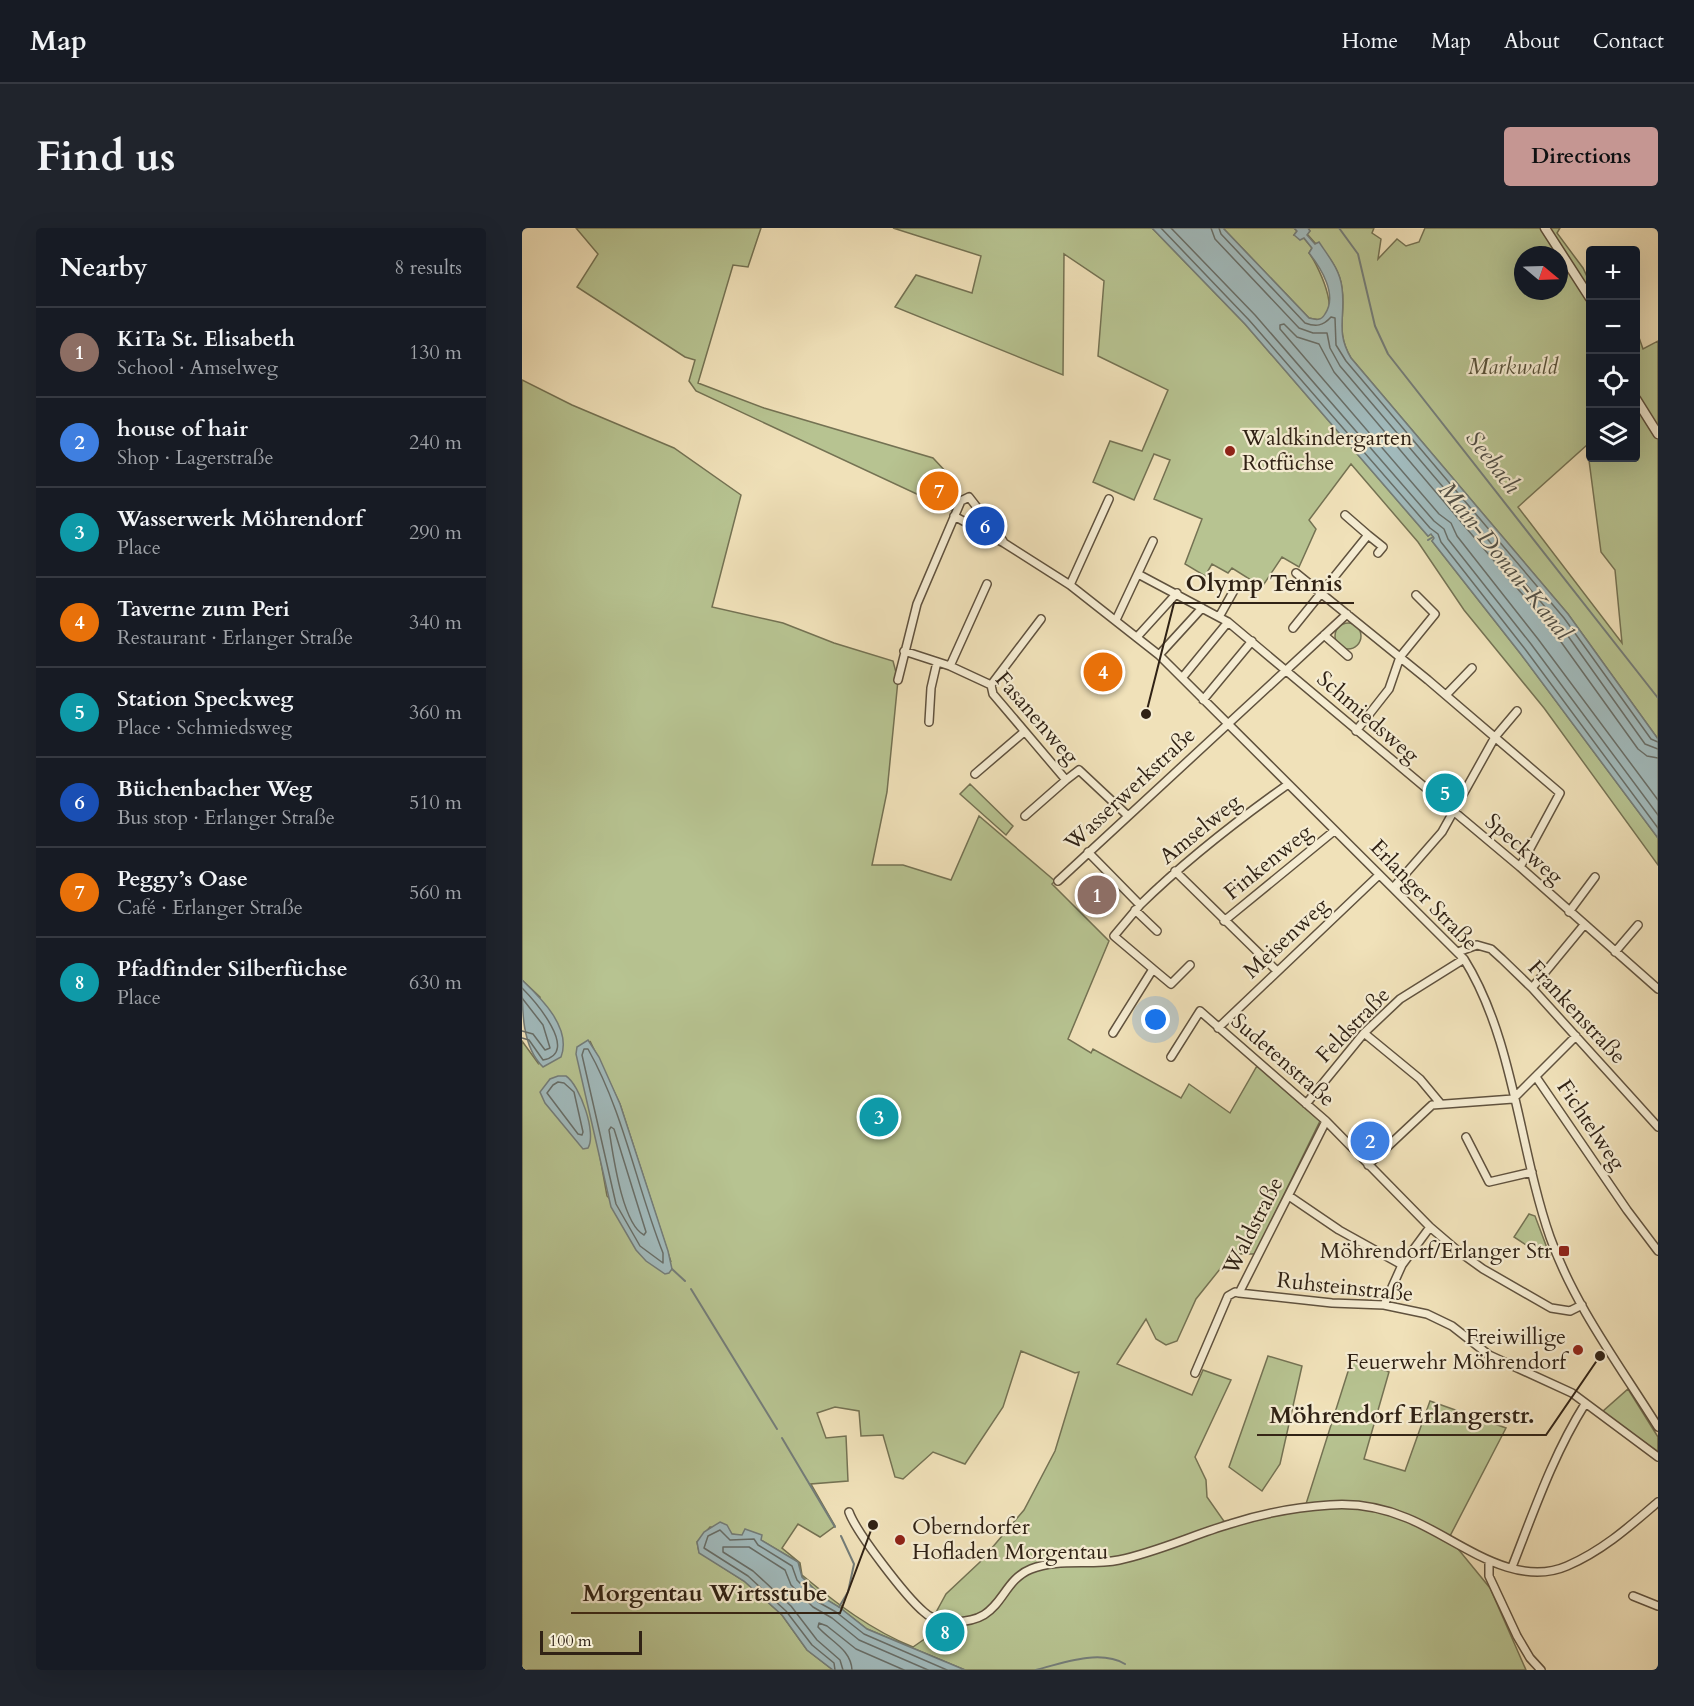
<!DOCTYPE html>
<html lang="en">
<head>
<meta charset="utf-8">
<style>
  body { margin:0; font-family:Cardo,serif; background:#20242c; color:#f1f3f6 }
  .controls { position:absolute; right:18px; top:18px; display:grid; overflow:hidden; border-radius:6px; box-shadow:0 6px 24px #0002 }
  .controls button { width:54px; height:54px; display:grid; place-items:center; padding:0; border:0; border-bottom:2px solid #363941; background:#171b24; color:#f1f3f6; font:30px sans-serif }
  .compass { position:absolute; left:992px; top:18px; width:54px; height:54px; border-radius:50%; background:#171b24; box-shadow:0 6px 24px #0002; rotate:109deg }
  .scale { position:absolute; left:18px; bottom:15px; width:102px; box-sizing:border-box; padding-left:6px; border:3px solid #302215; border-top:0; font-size:16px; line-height:21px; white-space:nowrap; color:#302215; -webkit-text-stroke:4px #f5ecd2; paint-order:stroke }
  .you { position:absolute; left:634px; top:792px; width:21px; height:21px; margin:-15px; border:4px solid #fff; border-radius:50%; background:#1a73e8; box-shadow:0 0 0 9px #1a73e833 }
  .badge { display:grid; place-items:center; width:39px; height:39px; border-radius:50%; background:#c59692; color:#fff; font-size:20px; font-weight:700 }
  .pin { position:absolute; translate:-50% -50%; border:3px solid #fff; box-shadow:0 2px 6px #0006 }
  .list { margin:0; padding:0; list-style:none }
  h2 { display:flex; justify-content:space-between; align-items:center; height:78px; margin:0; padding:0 24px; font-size:26px }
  h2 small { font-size:20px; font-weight:400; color:#9ea1a6 }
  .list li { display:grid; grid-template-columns:39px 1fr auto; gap:18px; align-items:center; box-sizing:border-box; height:90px; padding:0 24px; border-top:2px solid #363941 }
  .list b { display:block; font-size:22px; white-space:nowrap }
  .list p { margin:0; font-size:20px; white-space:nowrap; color:#9ea1a6 }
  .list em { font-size:20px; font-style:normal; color:#9ea1a6 }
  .icon { flex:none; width:33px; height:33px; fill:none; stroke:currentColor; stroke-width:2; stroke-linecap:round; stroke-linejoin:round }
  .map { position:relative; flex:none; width:1136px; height:1442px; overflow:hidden; border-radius:6px }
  header { display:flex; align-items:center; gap:36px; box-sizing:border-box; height:84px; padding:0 30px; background:#171b24; border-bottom:2px solid #363941 }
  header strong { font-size:28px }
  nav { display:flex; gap:33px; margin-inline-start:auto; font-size:21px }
  .intro { display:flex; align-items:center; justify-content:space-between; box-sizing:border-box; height:144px; padding:0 36px }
  h1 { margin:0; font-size:42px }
  .button { padding:15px 27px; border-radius:6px; background:#c59692; color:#111; font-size:21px; font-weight:700 }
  main { display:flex; gap:36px; padding:0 36px }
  aside { flex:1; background:#171b24; border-radius:6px; box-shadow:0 6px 24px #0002 }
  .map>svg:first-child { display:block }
  .green { fill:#b7c391; stroke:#747253; stroke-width:1.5; fill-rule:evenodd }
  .water { fill:#a1babc; stroke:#747d79; stroke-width:1.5 }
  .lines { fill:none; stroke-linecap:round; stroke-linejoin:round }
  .shore { stroke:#686e68; stroke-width:1.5 }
  .stream { stroke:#747d79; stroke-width:2 }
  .minor-casing { stroke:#60523e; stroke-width:10 }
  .tertiary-casing { stroke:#60523e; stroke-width:11 }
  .minor { stroke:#f5ecd2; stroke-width:7 }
  .tertiary { stroke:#f5ecd2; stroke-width:8 }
  .poi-dot { fill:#8f2418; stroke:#f5ecd2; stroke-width:2 }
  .labels { text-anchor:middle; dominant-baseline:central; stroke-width:4.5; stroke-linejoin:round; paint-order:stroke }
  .park-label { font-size:22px; font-style:italic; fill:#58523a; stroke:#f5ecd2 }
  .poi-label { font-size:22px; fill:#302215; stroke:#f5ecd2; text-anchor:start }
  .street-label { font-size:22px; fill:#302215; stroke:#f5ecd2 }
  .water-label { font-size:24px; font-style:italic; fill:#525047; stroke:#f5ecd2 }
  .leader { fill:none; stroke:#302215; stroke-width:2 }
  .callout-dot { fill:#302215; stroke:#f5ecd2; stroke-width:2 }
  .callout-label { font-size:24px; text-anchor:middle; font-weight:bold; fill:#302215; stroke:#f5ecd2; stroke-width:4.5; stroke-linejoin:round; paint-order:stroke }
</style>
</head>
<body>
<header>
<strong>Map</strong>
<nav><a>Home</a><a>Map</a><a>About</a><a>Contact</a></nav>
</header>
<div class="intro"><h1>Find us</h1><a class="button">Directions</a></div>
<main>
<aside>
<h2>Nearby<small>8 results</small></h2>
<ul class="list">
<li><span class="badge" style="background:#8d6e63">1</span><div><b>KiTa St. Elisabeth</b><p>School · Amselweg</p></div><em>130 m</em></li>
<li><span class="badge" style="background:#3f7fe0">2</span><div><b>house of hair</b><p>Shop · Lagerstraße</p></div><em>240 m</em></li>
<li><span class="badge" style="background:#0f9aa8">3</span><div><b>Wasserwerk Möhrendorf</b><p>Place</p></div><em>290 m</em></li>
<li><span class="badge" style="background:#e8710a">4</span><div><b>Taverne zum Peri</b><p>Restaurant · Erlanger Straße</p></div><em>340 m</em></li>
<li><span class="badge" style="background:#0f9aa8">5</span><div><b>Station Speckweg</b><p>Place · Schmiedsweg</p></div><em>360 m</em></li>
<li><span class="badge" style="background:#1a4fb4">6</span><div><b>Büchenbacher Weg</b><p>Bus stop · Erlanger Straße</p></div><em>510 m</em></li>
<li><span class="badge" style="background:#e8710a">7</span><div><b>Peggy’s Oase</b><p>Café · Erlanger Straße</p></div><em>560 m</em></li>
<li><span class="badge" style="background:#0f9aa8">8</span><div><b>Pfadfinder Silberfüchse</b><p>Place</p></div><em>630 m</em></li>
</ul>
</aside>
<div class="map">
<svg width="1136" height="1442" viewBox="0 0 1136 1442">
  <rect width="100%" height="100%" fill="#f0e1b9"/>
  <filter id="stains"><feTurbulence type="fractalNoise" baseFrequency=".00333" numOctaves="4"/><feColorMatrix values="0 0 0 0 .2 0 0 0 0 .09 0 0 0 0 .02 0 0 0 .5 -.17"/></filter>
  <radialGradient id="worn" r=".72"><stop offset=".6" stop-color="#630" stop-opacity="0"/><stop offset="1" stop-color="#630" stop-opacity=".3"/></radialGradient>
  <path class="green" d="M54,0H239L226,39L211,37L176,155L242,180L411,230L438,259L429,282L174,163L167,153L173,132L163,129L55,59L76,26Z
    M371,0H630L723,96L906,308L909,306L913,310L910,313L998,425L1136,610V637L1022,480L942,382L896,314L829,236L787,292L794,301L777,339L760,329L740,359L710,340L706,345L690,336L683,348L663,336L680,291L632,271L648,232L632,226L612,272L571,254L588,213L620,223L646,162L576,128L582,53L542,26L541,147L373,79L394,47L450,65L459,28Z
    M701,0H772L775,3L772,7L781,9L790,20L787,25C797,38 827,102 787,90Z
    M786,0H852L850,5L859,11L856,31L875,11L884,18L897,14L903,0H1038L1035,5L1061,40L1068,55V230H1114V101L1121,121L1136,113V511L1046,386L829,130C813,103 824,88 820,60C818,42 807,29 796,15L794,16L785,6L788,3ZM1001,27H1037V63H1001ZM1065,217L1079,324L1093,342L1100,415L996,279Z
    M0,152L50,177L152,220L219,267L190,379L261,395L312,415L371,433L376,452L365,564L350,637H381L429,652L457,588L533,653L530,656L587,713L546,811L569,825L571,821L659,870L667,856L708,885L735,838L798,893L733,1026H710L674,1071L655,1113L644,1117L634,1111L624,1091L595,1136L670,1167L681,1142L709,1152L673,1229L684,1252L685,1269L706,1299L784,1276L830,1131L867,1144L842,1231L883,1243L908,1173L984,1200L927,1310L968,1360L1004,1442H443L345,1401L317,1379L300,1369L280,1349L276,1334L239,1312L210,1306L206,1301L188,1299L175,1314L177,1324L222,1353L260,1387L285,1422L311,1442H0V813L16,835L18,769L0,752ZM68,813L98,876L149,1034L85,968L72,896ZM499,1123L553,1145L557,1144L533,1223L502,1282L458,1334L424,1366L412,1388L435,1395L428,1411L407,1408L391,1419C349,1402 315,1376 280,1347L278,1335L260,1320L276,1296L298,1309L313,1298L289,1256L326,1253L324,1208L304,1210L295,1185L313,1179L337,1183L339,1208L361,1207L373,1249L381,1251L411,1224L443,1236L481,1179Z
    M813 408a13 13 0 1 1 26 0a13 13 0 1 1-26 0Z
    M448,556L491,598L484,607L438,566Z
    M1007,986L1013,988L1028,1028L1024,1030L992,1009Z
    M746,1128L780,1138L758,1236L740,1263L707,1239Z
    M1106,1161L1136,1209V1224L1080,1184Z"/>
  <path class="water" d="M630,0H701L787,90C794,92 799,93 803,86C816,67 799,40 787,25L790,20L782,10L778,12L772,7L775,3L772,0H786L788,3L785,7L793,16L797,14C807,29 818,42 820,60C824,88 813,103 829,130L1046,386L1136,511V610L998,425L910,313L912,310L909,306L906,308L723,96Z
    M0,752C19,770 50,800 39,829L21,839C0,819 0,782 0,752Z
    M66,812L77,829L98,876L146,1023L150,1041L147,1045L143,1046L124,1033L114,1022L89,979L54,826L55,819Z
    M36,848H44C58,857 75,906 66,920L61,921L23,875L18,864L28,851Z
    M198,1294L205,1297L210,1306L220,1307L223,1301L240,1307L239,1312L276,1334L280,1349L300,1369L317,1379L345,1401L443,1442H311L285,1422L260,1387L222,1353L177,1325L175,1314L182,1304Z"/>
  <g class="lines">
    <path class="shore" d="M639,0L727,92L908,300L916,306L919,314L1003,421L1136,600
      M649,0L733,87L912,293L922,301L926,311L1009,416L1136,587
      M689,0L693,11L777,100L791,105H805L808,120L818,138L1036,394L1123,516L1136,521
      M697,0L699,6L783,95C794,99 801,98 809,89L813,90L814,117L824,133L1042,390L1129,511L1136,514
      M1136,530L1125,528L1116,521L1029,400L812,144L797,116L775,109L762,96L758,97V101L917,286L929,295L935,308L1016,411L1136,572
      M0,760C12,772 59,825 21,832L7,812L0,810
      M0,770L21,797L28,820L23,822L11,806L0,803
      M62,821H66C102,885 114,957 141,1025V1035L118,1018L94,976L60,827Z
      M36,854L42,855L52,864L61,904L60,907L56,906L25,865L31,857Z
      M89,899L92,901L124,1004L122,1007C100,996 91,926 87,902Z
      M313,1442L312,1435L290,1417L264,1383L226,1348L182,1320L186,1308L198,1302L208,1312L232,1311L236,1317L270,1338L275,1352L296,1374L314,1384L342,1406L425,1442
      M321,1442L318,1432L295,1412L269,1378L231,1343L201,1324V1319H227L263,1342L269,1357L291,1379L310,1390L337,1412L406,1442
      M330,1442C329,1421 308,1413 296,1399L297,1395L305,1398L334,1421L382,1442"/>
    <path class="stream" d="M817,0L836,26L853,98L866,126L1136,470
      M906,312L911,309
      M150,1041L163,1053
      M169,1061L255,1201
      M260,1210L313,1299
      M317,1379L326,1364L332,1336L319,1308
      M514,1442C540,1435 578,1421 603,1436"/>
    <g class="minor-casing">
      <path id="minor" d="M432,288L482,315L548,357L637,427L942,731C992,811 997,920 1028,1009C1052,1077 1098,1138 1136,1199
        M846,307L861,319L856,325
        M774,345L906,452L1038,565L998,639
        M616,346L706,394L998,639L1136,761
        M548,357L587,271
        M697,389L715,357
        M594,392L631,313
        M771,400L846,307L823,287
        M802,407L826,428
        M615,409L655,365
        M382,423L428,438L469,457L471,466L544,552L557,542L605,587
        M637,427L680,380
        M428,438L465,356
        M660,450L706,394
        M376,452L395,376L439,273L447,269L481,313
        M469,457L519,391
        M924,467L950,440
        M681,472L730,413
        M407,494L409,460L415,434
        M834,503L867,461L878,429L913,386L894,367
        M453,546L502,504
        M503,588L544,552
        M566,624L618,677C663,633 713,594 765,557
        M653,643L755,743
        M536,653L825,386
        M871,660L920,604L973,509L995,483
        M613,682L635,703
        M1047,684L1073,649
        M702,693L812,603
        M936,724L955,717L969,721L980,731L1010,760L1136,899
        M1093,724L1116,697
        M631,741L649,756L668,737
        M1010,760L1062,697
        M696,800L857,647
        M591,805L631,741L592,708L618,677
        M842,805L898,851L918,875
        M649,829L678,783L804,893L908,999L936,1023L961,1041L1029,1080L1048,1083L1060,1077
        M1014,849L1105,982L1136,1023
        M784,876L842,805L878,771L942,731
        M944,909L967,954L1010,944
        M846,937L910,877L991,871L1054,808
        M767,968L817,1002L880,1037
        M717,1065L810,1075L862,1077L905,1086L930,1098L967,1127L1050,1165L1136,1229
        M862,1077L880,1037L908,999
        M673,1145L706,1068L713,1064L717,1065L804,893
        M327,1284C334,1304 384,1369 402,1384C408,1390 415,1392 423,1393C483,1399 474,1355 509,1341C536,1330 569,1338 597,1332C635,1324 671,1307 708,1296C739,1286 775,1279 808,1277C835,1275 861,1280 885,1290C933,1309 990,1362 1045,1338C1080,1323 1107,1299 1136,1274
        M967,1333V1348L995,1408L1008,1430L1019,1442
        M990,1339C1012,1283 1031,1227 1063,1176
        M1111,1368L1136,1378"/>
    </g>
    <g class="tertiary-casing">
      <path id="tertiary" d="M1023,0L1068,70
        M1114,171L1136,206"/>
    </g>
    <use href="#minor" class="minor"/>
    <use href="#tertiary" class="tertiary"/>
  </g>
  <g class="poi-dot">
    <circle cx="708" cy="223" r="6"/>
    <rect x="1036" y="1017" width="12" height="12" rx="3"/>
    <circle cx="1056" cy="1122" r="6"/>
    <circle cx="378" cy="1312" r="6"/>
  </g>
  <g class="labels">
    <g class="park-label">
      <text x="991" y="139">Markwald</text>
    </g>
    <g class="poi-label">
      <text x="720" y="210">Waldkindergarten<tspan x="720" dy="25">Rotfüchse</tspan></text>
      <text x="1030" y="1023" text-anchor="end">Möhrendorf/Erlanger Str</text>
      <text x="1044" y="1109" text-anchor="end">Freiwillige<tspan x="1044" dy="25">Feuerwehr Möhrendorf</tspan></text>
      <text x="390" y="1299">Oberndorfer<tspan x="390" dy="25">Hofladen Morgentau</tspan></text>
    </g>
    <g class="street-label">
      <text transform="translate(846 489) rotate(41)">Schmiedsweg</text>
      <text transform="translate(515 490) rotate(49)">Fasanenweg</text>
      <text transform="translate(608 561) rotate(-43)">Wasserwerkstraße</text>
      <text transform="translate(678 601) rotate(-39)">Amselweg</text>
      <text transform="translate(1002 621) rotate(41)">Speckweg</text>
      <text transform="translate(746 634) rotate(-39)">Finkenweg</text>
      <text transform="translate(902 667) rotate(46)">Erlanger Straße</text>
      <text transform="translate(764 710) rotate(-43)">Meisenweg</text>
      <text transform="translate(1055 784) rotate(47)">Frankenstraße</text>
      <text transform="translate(831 797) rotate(-46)">Feldstraße</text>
      <text transform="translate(761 832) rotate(41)">Sudetenstraße</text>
      <text transform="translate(1069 897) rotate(56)">Fichtelweg</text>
      <text transform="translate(731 998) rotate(-63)">Waldstraße</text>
      <text transform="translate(823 1059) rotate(6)">Ruhsteinstraße</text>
    </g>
    <g class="water-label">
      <text transform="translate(971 234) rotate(52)">Seebach</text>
      <text transform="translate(983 333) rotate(51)">Main-Donau-Kanal</text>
    </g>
  </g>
  <path class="leader" d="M624 486L652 375H832M1078 1128L1024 1207H735M351 1297L318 1385H49"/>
  <g class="callout-dot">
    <circle cx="624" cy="486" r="6"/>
    <circle cx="1078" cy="1128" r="6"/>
    <circle cx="351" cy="1297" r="6"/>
  </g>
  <g class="callout-label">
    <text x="742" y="363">Olymp Tennis</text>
    <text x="880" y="1195">Möhrendorf Erlangerstr.</text>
    <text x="183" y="1373">Morgentau Wirtsstube</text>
  </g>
  <rect width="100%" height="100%" filter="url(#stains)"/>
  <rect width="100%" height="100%" fill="url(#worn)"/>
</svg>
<div class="controls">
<button>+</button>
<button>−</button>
<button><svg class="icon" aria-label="locate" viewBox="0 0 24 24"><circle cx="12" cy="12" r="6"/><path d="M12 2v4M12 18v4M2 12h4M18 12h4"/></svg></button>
<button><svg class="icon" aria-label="layers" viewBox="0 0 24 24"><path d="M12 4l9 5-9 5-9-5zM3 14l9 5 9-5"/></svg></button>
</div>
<svg class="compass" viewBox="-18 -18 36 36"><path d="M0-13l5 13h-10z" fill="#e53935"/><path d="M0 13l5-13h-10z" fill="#9ea1a6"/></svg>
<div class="scale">100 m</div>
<div class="you"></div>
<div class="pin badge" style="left:575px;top:667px;background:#8d6e63">1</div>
<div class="pin badge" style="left:848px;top:913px;background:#3f7fe0">2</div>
<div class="pin badge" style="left:357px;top:889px;background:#0f9aa8">3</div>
<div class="pin badge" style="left:581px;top:444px;background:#e8710a">4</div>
<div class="pin badge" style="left:923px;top:565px;background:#0f9aa8">5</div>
<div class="pin badge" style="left:463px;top:298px;background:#1a4fb4">6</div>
<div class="pin badge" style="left:417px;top:263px;background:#e8710a">7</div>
<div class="pin badge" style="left:423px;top:1404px;background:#0f9aa8">8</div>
</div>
</main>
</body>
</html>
